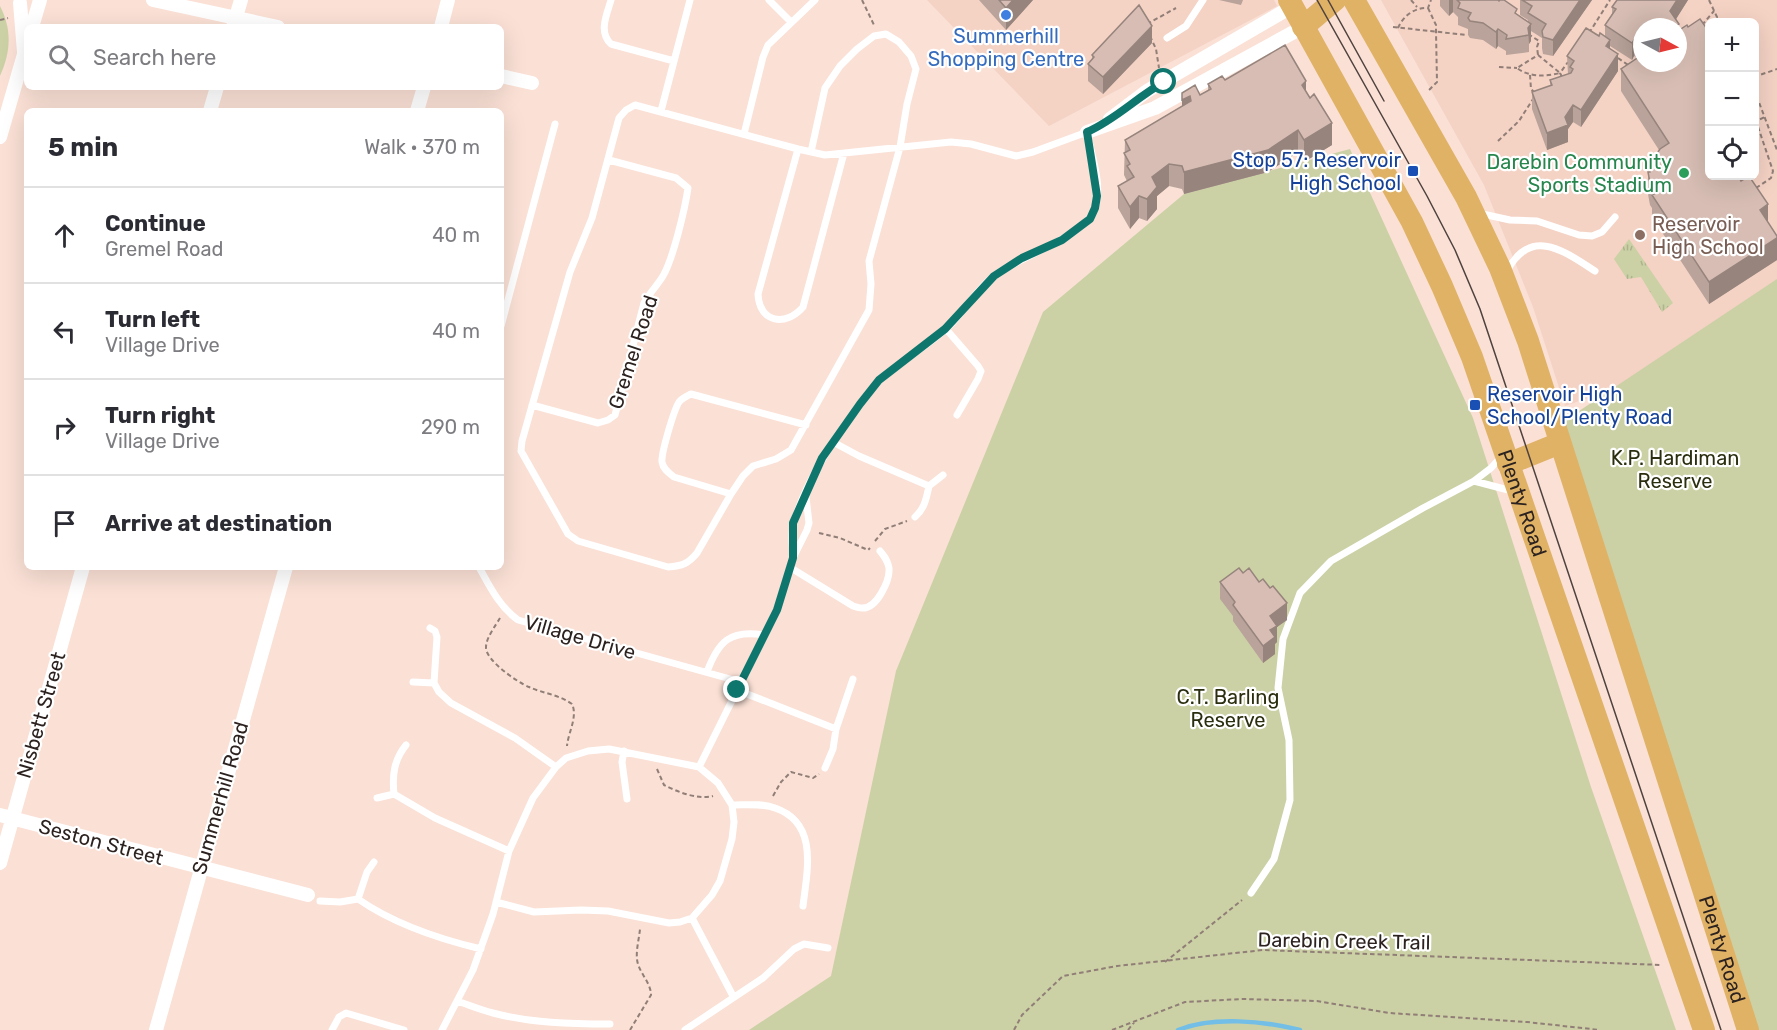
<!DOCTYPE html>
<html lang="en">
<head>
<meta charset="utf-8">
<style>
  body { margin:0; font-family:Rubik,sans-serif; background:#f2f2f3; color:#2b2b33 }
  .controls { position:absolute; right:18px; top:18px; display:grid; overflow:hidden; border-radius:9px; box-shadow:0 6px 24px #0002 }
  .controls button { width:54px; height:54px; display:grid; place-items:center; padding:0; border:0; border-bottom:2px solid #e1e1e2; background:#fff; color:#2b2b33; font:30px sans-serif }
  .compass { position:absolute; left:1633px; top:18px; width:54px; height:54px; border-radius:50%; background:#fff; box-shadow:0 6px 24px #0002; rotate:97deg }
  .stop { position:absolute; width:18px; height:18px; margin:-14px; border:4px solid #0f766e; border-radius:50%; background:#fff }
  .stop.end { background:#0f766e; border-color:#fff; box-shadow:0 2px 6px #0008 }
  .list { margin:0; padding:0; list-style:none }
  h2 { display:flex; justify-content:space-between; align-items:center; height:78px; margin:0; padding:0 24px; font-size:26px }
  h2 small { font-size:20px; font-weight:400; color:#7c7c81 }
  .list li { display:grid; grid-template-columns:39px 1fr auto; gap:18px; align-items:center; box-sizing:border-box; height:96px; padding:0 24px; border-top:2px solid #e1e1e2 }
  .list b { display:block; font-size:22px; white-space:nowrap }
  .list p { margin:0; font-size:20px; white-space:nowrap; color:#7c7c81 }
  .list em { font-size:20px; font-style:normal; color:#7c7c81 }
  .icon { flex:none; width:33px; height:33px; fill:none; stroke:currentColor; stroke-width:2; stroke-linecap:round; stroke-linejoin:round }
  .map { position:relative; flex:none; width:1777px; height:1030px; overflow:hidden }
  .search { position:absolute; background:#fff; box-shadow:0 6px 24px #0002; left:24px; top:24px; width:480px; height:66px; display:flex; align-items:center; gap:15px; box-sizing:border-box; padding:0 21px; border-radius:9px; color:#7c7c81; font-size:22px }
  .panel { position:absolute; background:#fff; box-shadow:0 6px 24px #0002; left:24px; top:108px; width:480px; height:462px; border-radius:9px }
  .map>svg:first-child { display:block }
  .built { fill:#f4d2c4; fill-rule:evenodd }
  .grass { fill:url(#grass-tufts) }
  .park { fill:#cbd1a5 }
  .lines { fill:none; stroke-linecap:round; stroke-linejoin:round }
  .stream { stroke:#72bee7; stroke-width:4.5 }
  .path { stroke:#907e77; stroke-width:2; stroke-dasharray:4.5 3; stroke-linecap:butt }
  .service { stroke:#fff; stroke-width:7 }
  .minor { stroke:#fff; stroke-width:14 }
  .trunk { stroke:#e0b266; stroke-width:22 }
  .tram { stroke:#4f423e; stroke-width:1.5 }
  .wall { fill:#b9a39a; fill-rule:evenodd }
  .shaded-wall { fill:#96847d }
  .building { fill:#d7bdb3; stroke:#96847d; stroke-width:1.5 }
  .route { stroke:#0f766e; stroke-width:8 }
  .shop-dot { fill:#3f7fe0; stroke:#fff; stroke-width:2 }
  .transit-dot { fill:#1a4fb4; stroke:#fff; stroke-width:2 }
  .leisure-dot { fill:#2e9e5b; stroke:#fff; stroke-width:2 }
  .education-dot { fill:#8d6e63; stroke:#fff; stroke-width:2 }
  .labels { text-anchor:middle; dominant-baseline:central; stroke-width:4.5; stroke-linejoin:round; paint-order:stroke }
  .shop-label { font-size:20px; fill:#366cbe; stroke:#fff }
  .transit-label { font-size:20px; fill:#164399; stroke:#fff; text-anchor:end }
  .leisure-label { font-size:20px; fill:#27864d; stroke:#fff; text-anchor:end }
  .education-label { font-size:20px; fill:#785e54; stroke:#fff; text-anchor:start }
  .street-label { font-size:20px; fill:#2c221f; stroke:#fff }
  .park-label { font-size:20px; fill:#2c2f0f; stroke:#fff }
</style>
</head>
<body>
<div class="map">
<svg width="1777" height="1030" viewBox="0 0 1777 1030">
  <defs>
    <pattern id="grass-tufts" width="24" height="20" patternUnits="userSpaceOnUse" patternTransform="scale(1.5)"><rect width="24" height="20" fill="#cbd1a5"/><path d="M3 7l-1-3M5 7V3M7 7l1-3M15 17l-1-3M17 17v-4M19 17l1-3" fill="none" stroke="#aeb38e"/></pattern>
  </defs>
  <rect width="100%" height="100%" fill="#fae0d5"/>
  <path class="built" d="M927,0H1274L1277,6L1049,126Z
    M1381,0H1777V285L1771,332L1565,406L1533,307L1484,185ZM1710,22H1754V176H1710ZM1642,27H1678V63H1642Z"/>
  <path class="grass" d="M1629,239L1673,303L1662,312L1641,277L1627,279L1614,259Z"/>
  <path class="park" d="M0,6C12,29 11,52 0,76Z
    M1350,149L1473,418L1591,787L1676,1030H749L831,976L896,671L1043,312L1184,194Z
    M1777,279V1030H1752L1555,427Z"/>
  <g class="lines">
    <path class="stream" d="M1178,1030C1213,1016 1264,1021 1300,1030"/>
    <path class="path" d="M862,0L874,25
      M1411,0L1417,7
      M1709,0L1717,17L1716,22
      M1428,8L1436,25V32L1437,82L1429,90
      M0,20L8,18
      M1147,24L1176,8
      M1702,25L1714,11
      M1393,27L1467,35
      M1398,28C1403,16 1415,7 1428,8L1431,0
      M1589,33L1610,0
      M1528,34L1539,41L1537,47L1538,55
      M1150,36L1156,49L1159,68
      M1538,55L1560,73C1545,77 1529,77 1517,68Z
      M1618,58L1628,65
      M1499,67L1517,68
      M1530,75L1531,89L1534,92
      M1562,77L1560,73L1568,62
      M1754,77L1777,69
      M1754,89L1777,150
      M1498,141L1519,121L1533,99
      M1756,188L1771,178L1773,171L1756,121L1765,117
      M819,533L840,538L868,550L870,548
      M875,541L885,529L907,521
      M500,618C496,625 486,638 486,647C485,660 517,682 529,687C542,693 560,695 572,704C578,717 568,733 567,746
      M657,769L664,785C678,792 697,800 713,796
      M773,796L781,782L791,772L813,778L819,774
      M1165,962L1242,900
      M630,1030L651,995C651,982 638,972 637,959C636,950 639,939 640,929
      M1014,1030L1022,1015L1063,976L1117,966L1263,950L1662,965
      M1112,1030L1185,1002L1242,999L1317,1001L1389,1013L1527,1022L1600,1030
      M1128,1030L1136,1020"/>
    <path class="service" d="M611,0C607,14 598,32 611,44L674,61
      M769,0L791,22
      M1167,38L1186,26L1203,0
      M661,111L690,0
      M744,134L763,57L768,45L815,0
      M798,149L758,294C759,323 786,327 803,307L844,153
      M1478,213L1510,220L1537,221L1579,235L1592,236L1602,232L1615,217
      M1507,271C1531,226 1564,251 1595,271
      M501,326L555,124
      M946,329L978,366L981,371L978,379L957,415
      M532,405L598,423L608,420L615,415L644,303C650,292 657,286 663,276C673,259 685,209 688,188L676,178L609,160
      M833,442L859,456L929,486
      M1474,481L1512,491
      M731,494L674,477C669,473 663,469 662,462C661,453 674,410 679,402C682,398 687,396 691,394L806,425
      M915,517C925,508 926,499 929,486L943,475
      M793,558C793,547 790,533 794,522C805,484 827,450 850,418C859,405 869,390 881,379C902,361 925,347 946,329C964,313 975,290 995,275C1019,257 1086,236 1095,208C1103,185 1091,154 1087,132L1033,152L1016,156L971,144L951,142L825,155L798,149L635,105L626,110L619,118L592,218L570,272L522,441L521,451L568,534L578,541L668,567C682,566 688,564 697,553L731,494L743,476L753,466L776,459L791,450L869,310L871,284L869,261L900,147L907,104L916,69L911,56L899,42L886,34L874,36L857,49L840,66L825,88L811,152
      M479,567C490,587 499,606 518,620L741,682
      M791,568L853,606C856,607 859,608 862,608C877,609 890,580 889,568C888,561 885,557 880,551
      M430,628L435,631L437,637L434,683L439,692L451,703L515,738L556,767
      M707,672C718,642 730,629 764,635
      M413,682L434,683
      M737,690L836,729
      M624,751L622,762L627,799
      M699,767L777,610L793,558L807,530L809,523L806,497
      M825,768L833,749L836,729L853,679
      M394,794L435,818L509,851
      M377,798L394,794C392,775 394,760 406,745
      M732,805C746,805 762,803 775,808C819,823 807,871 803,906
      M1251,893L1274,859L1290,800L1289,740L1278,688L1283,639L1300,593L1331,561L1423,508L1474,481L1491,468L1501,457
      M358,899C394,924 439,939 481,949
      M320,901L340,902L358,899L367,872L374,862
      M692,918L733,996
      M457,1001C469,1005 481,1010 493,1013C531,1023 571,1024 610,1024
      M332,1030L339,1017L346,1013L404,1030
      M442,1030L473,970L493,914L509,851L533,798L556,767L566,758L588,751L609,749L699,767L718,783L732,805L734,822L732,839L720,881L712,895L692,918L680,922L669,923L608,911L581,910L534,912L496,902
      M685,1030L763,978L794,949L804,944L828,948"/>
    <path class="minor" d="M153,0L278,27
      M20,3L24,52
      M32,27L40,0
      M233,27L241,0
      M441,27L448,0
      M501,76L532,83
      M210,111L217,87
      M417,111L424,87
      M1110,119L1147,91L1293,6
      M1087,132L1155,108L1303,27
      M0,137L27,44
      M0,815L308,895
      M0,863L83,567
      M156,1030L286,567"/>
    <g class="trunk">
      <path id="s1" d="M1289,0L1412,222L1442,286L1472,357L1704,1030"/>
      <path id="s2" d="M1354,0L1466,197L1500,268L1528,341L1748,1030"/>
      <path d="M1303,27L1335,0"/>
      <path d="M1508,464L1560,443"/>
    </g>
    <path class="tram" d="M1317,0L1427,196L1455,250L1480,309L1721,1030
      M1328,0L1384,101"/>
  </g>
  <path class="wall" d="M979,0H1033L1006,30Z
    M1219,0H1243L1241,5Z
    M1440,0H1498L1528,22V20L1520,15V0H1592L1553,56L1543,54L1542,48V38L1531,31V41L1529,44V52L1506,55V51L1498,46L1496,49L1483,40L1470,38L1468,35V29L1458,25V17L1453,12L1449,16L1440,6Z
    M1617,0H1688L1676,19L1679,30L1710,176H1740H1738L1777,236V260L1709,304L1652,217V208L1650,205L1648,194V172H1650L1659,150L1621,91V69L1637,58L1634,56L1632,60L1610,46V49L1618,71L1581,127L1573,122L1568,129V142L1547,150L1532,109V92L1550,86V80L1568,74L1567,56L1599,36L1605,37V25L1612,14V7ZM1642,27L1678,63H1642Z
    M1152,43L1103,94L1088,81V64L1092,60V55Z
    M1225,80L1306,92L1332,145L1304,162L1298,152L1268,172L1184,194L1182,189L1169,186L1157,196V209L1147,221L1139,218L1130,229L1118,208V186L1127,181L1124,175L1125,140L1182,106V93L1200,95L1208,90V84Z
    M1243,573L1287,620L1277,627V642L1275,644V654L1263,663L1233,621V616L1220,599V582Z"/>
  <path class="shaded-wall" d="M1013,0H1033L1006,30V8Z
    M1449,0H1453V12L1449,16Z
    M1580,0H1592L1553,56V40Z
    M1677,0H1688L1671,27L1670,11Z
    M1531,24V41L1529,44L1528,28Z
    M1152,26V43L1103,94V77Z
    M1498,29V46L1496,49V32Z
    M1610,40V57L1606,46Z
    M1634,40V56L1632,60V43Z
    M1618,54V71L1581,127V110Z
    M1306,81V103L1302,85Z
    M1190,96V119L1182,122V100Z
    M1573,105V122L1568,129V142L1547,150V133L1565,117Z
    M1332,123V145L1304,162V140Z
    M1298,130V152L1268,172L1184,194V172Z
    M1169,164V186L1157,196V209L1147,221V199L1152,177Z
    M1139,196V218L1130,229V207Z
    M1768,204V226L1760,210Z
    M1777,238V260L1709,304V282Z
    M1287,603V620L1277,627V642L1275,644V654L1263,663V646L1270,616Z"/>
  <path class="building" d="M999,0H1013L1006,8Z
    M1457,0H1498L1499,1L1500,0H1504L1517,9L1515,13L1531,24L1528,28L1529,35L1506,39L1507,35L1498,29L1496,32L1483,23L1470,21L1468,18L1471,13L1458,8L1460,3Z
    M1522,0H1580L1553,40L1543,37L1542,31L1546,24L1528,13L1532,6Z
    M1617,0H1677L1670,11L1679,24L1674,27H1642V45L1634,40L1632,43L1605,25L1616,9L1612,7Z
    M1139,5L1152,26L1103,77L1088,64L1094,57L1092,55Z
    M1700,19L1710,33V176H1738L1741,181L1749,176L1768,204L1760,210L1777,236V238L1709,282L1652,195L1656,193L1650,183L1648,172H1650L1653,159L1660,149L1669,143L1621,69L1642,55V63H1678V31L1687,25L1688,27Z
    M1586,28L1599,36L1600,33L1610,40L1606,46L1618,54L1581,110L1573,105L1565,117L1568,125L1547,133L1532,92L1552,85L1550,80L1571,73L1573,69L1570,67L1574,61L1567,56Z
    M1285,45L1306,81L1302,85L1310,98L1314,94L1332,123L1304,140L1298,130L1268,150L1184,172L1182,166L1169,164L1152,177L1157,187L1147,199L1139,196L1130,207L1118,186L1134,177L1127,166L1130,164L1124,153L1130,150L1125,140L1191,101L1190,96L1182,100V93L1195,85L1200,95L1211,89L1208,84L1222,76L1225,80Z
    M1239,568L1243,573L1249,568L1259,582L1263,579L1270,588L1273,586L1287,603L1270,616L1277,626L1270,630L1275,637L1263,646L1233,605L1235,602L1220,582Z"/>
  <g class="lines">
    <path class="route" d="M737,690L777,610L793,558V523L822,458L860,404L879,380L945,329L994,276L1022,258L1062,240L1090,219L1095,208L1097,196L1087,132C1115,120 1137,97 1164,82"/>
  </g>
  <circle class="shop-dot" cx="1006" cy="15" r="6"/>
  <g class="transit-dot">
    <rect x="1407" y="165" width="12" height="12" rx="3"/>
    <rect x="1469" y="399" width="12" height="12" rx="3"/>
  </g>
  <circle class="leisure-dot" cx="1684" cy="173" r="6"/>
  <circle class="education-dot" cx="1640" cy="235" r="6"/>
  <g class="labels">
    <g class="shop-label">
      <text x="1006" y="36">Summerhill<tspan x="1006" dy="23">Shopping Centre</tspan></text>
    </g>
    <g class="transit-label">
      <text x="1401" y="160">Stop 57: Reservoir<tspan x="1401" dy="23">High School</tspan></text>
      <text x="1487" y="394" text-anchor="start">Reservoir High<tspan x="1487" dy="23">School/Plenty Road</tspan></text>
    </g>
    <g class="leisure-label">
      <text x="1672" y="162">Darebin Community<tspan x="1672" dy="23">Sports Stadium</tspan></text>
    </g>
    <g class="education-label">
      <text x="1652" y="224">Reservoir<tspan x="1652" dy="23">High School</tspan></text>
    </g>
    <g class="street-label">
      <text transform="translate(633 352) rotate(-72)">Gremel Road</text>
      <text stroke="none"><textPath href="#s1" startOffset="556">Plenty Road</textPath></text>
      <text transform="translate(580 637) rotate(16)">Village Drive</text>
      <text transform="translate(41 715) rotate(-74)">Nisbett Street</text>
      <text transform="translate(220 798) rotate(-74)">Summerhill Road</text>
      <text transform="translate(101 842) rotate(15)">Seston Street</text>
      <text transform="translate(1344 941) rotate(1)">Darebin Creek Trail</text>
      <text stroke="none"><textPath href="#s2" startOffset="1022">Plenty Road</textPath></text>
    </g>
    <g class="park-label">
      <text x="1675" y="458">K.P. Hardiman<tspan x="1675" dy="23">Reserve</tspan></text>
      <text x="1228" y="697">C.T. Barling<tspan x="1228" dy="23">Reserve</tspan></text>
    </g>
  </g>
</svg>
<div class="controls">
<button>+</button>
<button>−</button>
<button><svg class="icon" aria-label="locate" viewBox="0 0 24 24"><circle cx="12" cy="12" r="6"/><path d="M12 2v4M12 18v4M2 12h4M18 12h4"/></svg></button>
</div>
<svg class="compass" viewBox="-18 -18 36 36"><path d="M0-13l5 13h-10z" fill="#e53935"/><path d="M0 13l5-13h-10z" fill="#7c7c81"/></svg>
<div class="stop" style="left:1164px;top:82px"></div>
<div class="stop end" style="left:737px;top:690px"></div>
<div class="search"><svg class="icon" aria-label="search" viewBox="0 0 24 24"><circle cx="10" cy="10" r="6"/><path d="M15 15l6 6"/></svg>Search here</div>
<section class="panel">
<h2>5 min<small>Walk · 370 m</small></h2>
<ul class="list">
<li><svg class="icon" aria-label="ahead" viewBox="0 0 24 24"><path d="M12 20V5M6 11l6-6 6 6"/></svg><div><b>Continue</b><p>Gremel Road</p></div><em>40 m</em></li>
<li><svg class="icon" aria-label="left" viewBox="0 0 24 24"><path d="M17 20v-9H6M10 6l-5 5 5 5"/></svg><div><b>Turn left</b><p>Village Drive</p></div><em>40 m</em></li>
<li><svg class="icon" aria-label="right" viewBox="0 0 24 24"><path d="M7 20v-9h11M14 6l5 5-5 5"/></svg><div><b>Turn right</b><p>Village Drive</p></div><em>290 m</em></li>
<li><svg class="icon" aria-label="arrive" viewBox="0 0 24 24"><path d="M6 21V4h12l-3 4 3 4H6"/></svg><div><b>Arrive at destination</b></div></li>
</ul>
</section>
</div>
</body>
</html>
